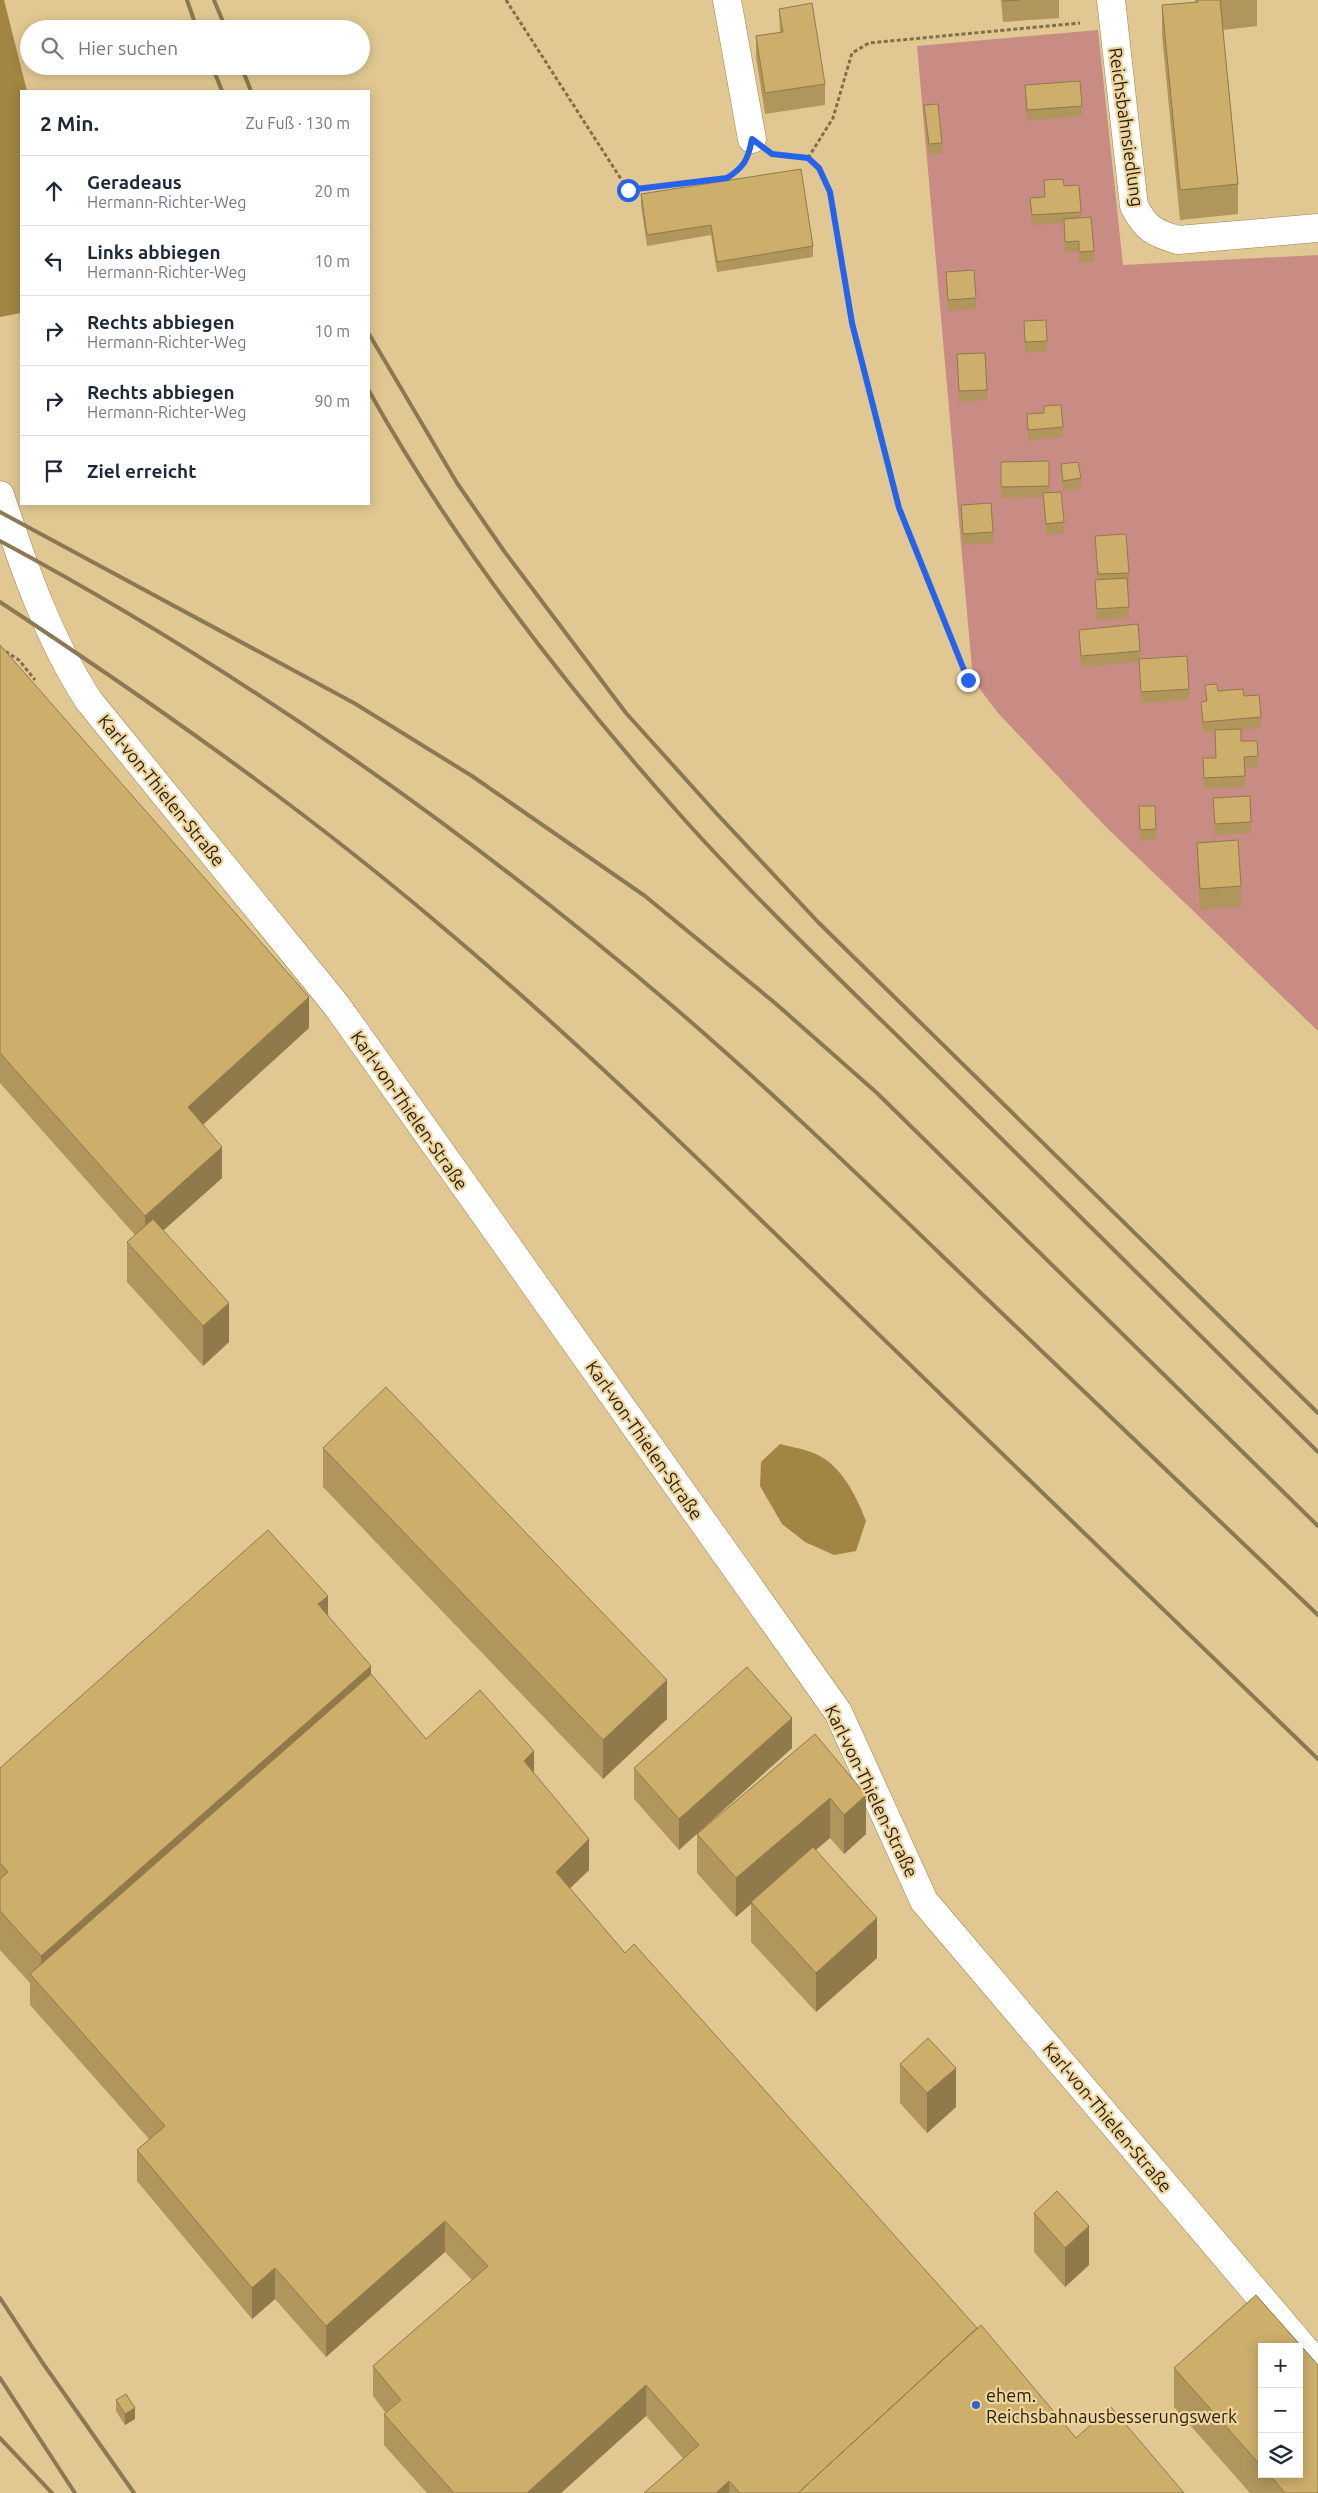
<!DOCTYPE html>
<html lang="de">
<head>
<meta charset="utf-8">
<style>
  body { margin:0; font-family:Ubuntu,sans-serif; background:#f2f2f3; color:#1f2937 }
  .controls { position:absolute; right:15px; bottom:15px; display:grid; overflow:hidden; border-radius:0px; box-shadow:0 2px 12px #0003 }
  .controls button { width:45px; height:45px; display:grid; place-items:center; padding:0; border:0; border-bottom:1px solid #e0e1e3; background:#fff; color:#1f2937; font:25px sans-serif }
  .stop { position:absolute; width:15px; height:15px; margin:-11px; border:4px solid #2563eb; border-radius:50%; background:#fff }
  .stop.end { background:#2563eb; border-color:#fff; box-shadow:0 1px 5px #0008 }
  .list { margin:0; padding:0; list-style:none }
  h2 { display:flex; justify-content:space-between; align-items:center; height:65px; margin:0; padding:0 20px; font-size:21px }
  h2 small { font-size:16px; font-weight:400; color:#747a83 }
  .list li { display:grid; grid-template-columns:32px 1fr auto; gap:15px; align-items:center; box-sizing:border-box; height:70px; padding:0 20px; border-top:1px solid #e0e1e3 }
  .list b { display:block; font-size:19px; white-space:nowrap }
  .list p { margin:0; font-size:16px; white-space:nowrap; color:#747a83 }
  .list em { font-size:16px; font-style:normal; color:#747a83 }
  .icon { flex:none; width:28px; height:28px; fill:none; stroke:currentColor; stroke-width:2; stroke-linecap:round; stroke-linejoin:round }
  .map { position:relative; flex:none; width:1318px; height:2493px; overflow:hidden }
  .search { position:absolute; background:#fff; box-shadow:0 2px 12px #0003; left:20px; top:20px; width:350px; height:55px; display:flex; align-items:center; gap:12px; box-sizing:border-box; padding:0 18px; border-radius:28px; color:#747a83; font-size:19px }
  .panel { position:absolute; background:#fff; box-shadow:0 2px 12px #0003; left:20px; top:90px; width:350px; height:415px; border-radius:0px }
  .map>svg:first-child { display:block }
  .green { fill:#c88c85 }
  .water { fill:#a28542 }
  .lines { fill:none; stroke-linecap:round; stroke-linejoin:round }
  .minor-casing { stroke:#9b8450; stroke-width:29 }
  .path { stroke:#80704a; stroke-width:3; stroke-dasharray:4 2.5; stroke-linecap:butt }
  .minor { stroke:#fff; stroke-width:28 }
  .rail { stroke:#8a7952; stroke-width:4 }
  .wall { fill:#b0965c; fill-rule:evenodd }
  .shaded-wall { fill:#907a4b }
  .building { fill:#cdae6b; stroke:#907a4b }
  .route { stroke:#2563eb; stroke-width:6 }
  .poi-dot { fill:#375fcf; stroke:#eed59e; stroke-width:2 }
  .labels { text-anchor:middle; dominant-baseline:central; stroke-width:4.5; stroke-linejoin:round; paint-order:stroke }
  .street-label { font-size:18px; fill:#271e08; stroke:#eed59e }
  .poi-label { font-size:18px; fill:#271e08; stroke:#eed59e; text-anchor:start }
</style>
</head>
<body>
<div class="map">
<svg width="1318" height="2493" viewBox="0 0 1318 2493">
  <rect width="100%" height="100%" fill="#e1c892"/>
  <path class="green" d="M1098,30L1123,265L1318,255V1031L1104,825L998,713L973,680L917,46Z"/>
  <path class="water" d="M0,0H4L27,91H21V313L0,317Z
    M780,1444C790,1447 801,1448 811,1452C840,1462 856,1495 866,1521L856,1551L834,1555L805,1542L782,1524L760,1486L761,1462Z"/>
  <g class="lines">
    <g class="minor-casing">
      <path id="minor" d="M727,0L752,139
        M1111,0L1134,206C1146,229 1154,233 1178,240L1318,228
        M0,495C23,565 48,638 89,701L337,1006L838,1712L924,1901L1318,2365"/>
    </g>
    <path class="path" d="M506,0L628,190L727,178L739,170
      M781,155L808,158L819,168L830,192L852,323L899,508L968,680
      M808,158L833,118L852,53L869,43L1080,23
      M0,648L19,660L35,680"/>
    <use href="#minor" class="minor"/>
    <path class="rail" d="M187,0L197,29
      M214,0L226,29
      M212,66L222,91
      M241,66L251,91
      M369,334L457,483L504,551L626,713L717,814L818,922L1318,1413
      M369,391C455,545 566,687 683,818C761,905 847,986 930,1068C1059,1196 1189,1324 1318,1452
      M0,512L354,703L472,776L645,896L775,1003L877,1093L1318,1526
      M0,541C239,669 470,833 676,1009C782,1100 882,1198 983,1295C1095,1402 1206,1508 1318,1615
      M0,602C150,701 297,804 434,920C586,1047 726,1186 867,1323C1017,1469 1168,1614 1318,1759
      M0,2298L42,2362L134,2493
      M0,2378L75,2493
      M0,2438L52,2493"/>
  </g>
  <path class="wall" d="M1001,0H1059V18L1003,22Z
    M1195,0H1257V26L1223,30L1238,184V214L1180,220L1162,35V5L1195,2Z
    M779,9L825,84V105L765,114L756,57V36L780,33Z
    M1025,85L1082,106V116L1027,121L1025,96Z
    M924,105L942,143V154L929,155L924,116Z
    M1044,180L1064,186L1081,212V218L1094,251V262L1079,263V252L1065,253L1064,223L1032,225L1030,198L1045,197Z
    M641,194L813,246V257L717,272L711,235L647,246L641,205Z
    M946,272L976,298V309L948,311L946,283Z
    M1024,321L1047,341V351L1025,353Z
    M957,354L987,390V400L959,402Z
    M1044,406L1063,427V437L1028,441L1027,414L1044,413Z
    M1049,461V493L1064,522V533L1046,535L1043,497L1001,498V462Z
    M1061,464L1081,478V489L1063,491L1061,475Z
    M961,505L993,532V543L963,545L961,516Z
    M1095,536L1129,573V583H1127L1129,618L1097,620L1095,580H1097Z
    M1079,630L1140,651V659L1189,689V700L1141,703L1139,662L1081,667Z
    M0,645L309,1028L203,1125L222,1178L163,1230L229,1342L203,1366L127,1282V1242L135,1235L0,1083Z
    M1205,685L1218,691L1244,696L1261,717V728L1241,730V741H1257L1258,767H1245V787L1204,789L1203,758H1215V732L1203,733L1201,702L1206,701Z
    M1213,798L1251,822V833L1215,835Z
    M1139,806L1156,829V839L1140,841Z
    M1197,843L1241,886V907L1200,910L1197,864Z
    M323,1448L667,1719L603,1779L323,1487Z
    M328,1615L371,1674L426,1739L534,1773L589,1870L570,1888L625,1953L1076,2438L1184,2493H644L683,2458L646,2416L561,2493H427L384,2445V2414L386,2413L373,2396V2366L472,2280L445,2252L326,2357L275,2299L252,2319L137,2181V2150L149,2139L30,2005V1983L0,1950V1768Z
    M815,1734L866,1834L844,1854L830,1838L815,1850L877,1958L816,2012L751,1942V1904L736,1917L697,1873V1834Z
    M792,1748L679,1850L634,1799V1768Z
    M900,2064L956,2107L927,2133L900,2103Z
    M1034,2213L1089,2265L1065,2287L1034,2252Z
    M1256,2295L1318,2365V2493H1250L1174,2407V2368ZM1262,2347H1299V2474H1262Z
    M116,2400L135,2419L125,2425L116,2411Z"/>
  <path class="shaded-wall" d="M309,997V1028L188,1138V1107Z
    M222,1147V1178L145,1247V1216Z
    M229,1303V1342L203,1366V1326Z
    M328,1596V1635L318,1604Z
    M371,1666V1705L41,1986V1956Z
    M667,1680V1719L603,1779V1740Z
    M792,1718V1748L679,1850V1819Z
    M534,1751V1781L524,1761Z
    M866,1795V1834L844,1854V1815Z
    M830,1798V1838L752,1904L751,1902V1904L736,1917V1878Z
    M589,1839V1870L556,1902V1872Z
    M877,1918V1958L816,2012V1973Z
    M956,2068V2107L927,2133V2093Z
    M445,2221V2252L326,2357V2326Z
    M1089,2226V2265L1065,2287V2248Z
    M275,2268V2299L252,2319V2288Z
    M977,2328V2358L802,2493Z
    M646,2385V2416L561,2493H527Z
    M135,2408V2419L125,2425V2414Z
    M729,2481V2493H716Z"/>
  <path class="building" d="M1003,0H1019L1003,1Z
    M1198,0H1220L1238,184L1180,190L1162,5L1198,2Z
    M812,3L825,84L765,93L756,36L783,32L779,9Z
    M1080,81L1082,106L1027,110L1025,85Z
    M938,104L942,143L929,144L924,105Z
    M801,169L813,246L717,262L711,225L647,235L641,194Z
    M1063,179L1064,186L1079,185L1081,212L1032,215L1030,198L1045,197L1044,180Z
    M1091,217L1094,251L1079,252V241L1065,242L1064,219Z
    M974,270L976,298L948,300L946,272Z
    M1046,320L1047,341L1025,342L1024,321Z
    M985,353L987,390L959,391L957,354Z
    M1061,405L1063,427L1028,430L1027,414L1044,413V406Z
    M1049,461V486L1001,487V462Z
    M1078,462L1081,478L1063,481L1061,464Z
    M1061,492L1064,522L1046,524L1043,493Z
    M991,503L993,532L963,534L961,505Z
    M1126,534L1129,573L1098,574L1095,536Z
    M1127,578L1129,607L1097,609L1095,580Z
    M1138,624L1140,651L1081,656L1079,630Z
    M0,645L309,997L188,1107L222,1147L145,1216L0,1053Z
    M1187,656L1189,689L1141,692L1139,659Z
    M1217,684L1218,691L1243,689L1244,696L1259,695L1261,717L1203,722L1201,702L1207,701L1205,685Z
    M1241,729V741H1257L1258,756L1244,757L1245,776L1204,778L1203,758H1216L1215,730Z
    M1250,796L1251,822L1215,824L1213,798Z
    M1139,806H1155L1156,829L1140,830Z
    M1238,840L1241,886L1200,889L1197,843Z
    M153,1219L229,1303L203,1326L127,1242Z
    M386,1387L667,1680L603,1740L323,1448Z
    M268,1530L328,1596L318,1604L371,1666L41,1956L0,1911V1879L8,1872L0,1863V1768Z
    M747,1667L792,1718L679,1819L634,1768Z
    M371,1674L426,1739L480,1690L534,1751L524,1761L589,1839L556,1872L625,1953L634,1944L977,2328L923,2378L798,2493H740L729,2481L716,2493H644L699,2445L646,2385L527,2493H454L384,2414L401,2400L373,2366L488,2266L445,2221L326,2326L275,2268L252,2288L137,2150L165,2126L30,1974Z
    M815,1734L866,1795L844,1815L830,1798L736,1878L697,1834Z
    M813,1847L877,1918L816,1973L751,1902Z
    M928,2038L956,2068L927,2093L900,2064Z
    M1057,2191L1089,2226L1065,2248L1034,2213Z
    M1256,2295L1318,2365V2493H1285L1269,2474H1299V2347H1262V2467L1174,2368Z
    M981,2325L1076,2438L1111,2407L1184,2493H798Z
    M126,2394L135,2408L125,2414L116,2400Z"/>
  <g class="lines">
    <path class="route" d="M628,190L727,178C744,167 748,160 752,139L772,154L808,158L819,168L830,192L852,323L899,508L968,680"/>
  </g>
  <circle class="poi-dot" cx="976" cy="2405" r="5"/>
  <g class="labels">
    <g class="street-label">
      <text transform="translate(1127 127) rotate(82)">Reichsbahnsiedlung</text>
      <text transform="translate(162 790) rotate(51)">Karl-von-Thielen-Straße</text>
      <text transform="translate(410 1110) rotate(55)">Karl-von-Thielen-Straße</text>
      <text transform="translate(645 1440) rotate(55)">Karl-von-Thielen-Straße</text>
      <text transform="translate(872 1791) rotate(64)">Karl-von-Thielen-Straße</text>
      <text transform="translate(1108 2117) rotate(50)">Karl-von-Thielen-Straße</text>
    </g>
    <g class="poi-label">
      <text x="986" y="2395">ehem.<tspan x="986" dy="21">Reichsbahnausbesserungswerk</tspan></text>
    </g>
  </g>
</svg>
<div class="controls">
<button>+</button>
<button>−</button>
<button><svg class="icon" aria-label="layers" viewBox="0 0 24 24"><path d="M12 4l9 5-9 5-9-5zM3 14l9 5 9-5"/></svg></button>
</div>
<div class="stop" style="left:628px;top:190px"></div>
<div class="stop end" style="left:968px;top:680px"></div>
<div class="search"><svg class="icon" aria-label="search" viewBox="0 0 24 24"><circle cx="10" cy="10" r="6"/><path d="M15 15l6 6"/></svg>Hier suchen</div>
<section class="panel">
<h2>2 Min.<small>Zu Fuß · 130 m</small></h2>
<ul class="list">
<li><svg class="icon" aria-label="ahead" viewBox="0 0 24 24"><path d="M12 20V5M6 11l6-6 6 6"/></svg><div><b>Geradeaus</b><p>Hermann-Richter-Weg</p></div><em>20 m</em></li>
<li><svg class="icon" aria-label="left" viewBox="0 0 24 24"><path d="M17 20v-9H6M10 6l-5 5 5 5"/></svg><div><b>Links abbiegen</b><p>Hermann-Richter-Weg</p></div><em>10 m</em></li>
<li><svg class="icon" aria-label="right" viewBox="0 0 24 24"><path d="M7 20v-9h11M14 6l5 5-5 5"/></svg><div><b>Rechts abbiegen</b><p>Hermann-Richter-Weg</p></div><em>10 m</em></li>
<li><svg class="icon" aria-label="right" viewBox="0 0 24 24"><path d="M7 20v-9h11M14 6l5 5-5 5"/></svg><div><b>Rechts abbiegen</b><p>Hermann-Richter-Weg</p></div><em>90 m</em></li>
<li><svg class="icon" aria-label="arrive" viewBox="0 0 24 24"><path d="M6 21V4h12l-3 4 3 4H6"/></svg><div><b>Ziel erreicht</b></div></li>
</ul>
</section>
</div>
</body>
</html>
